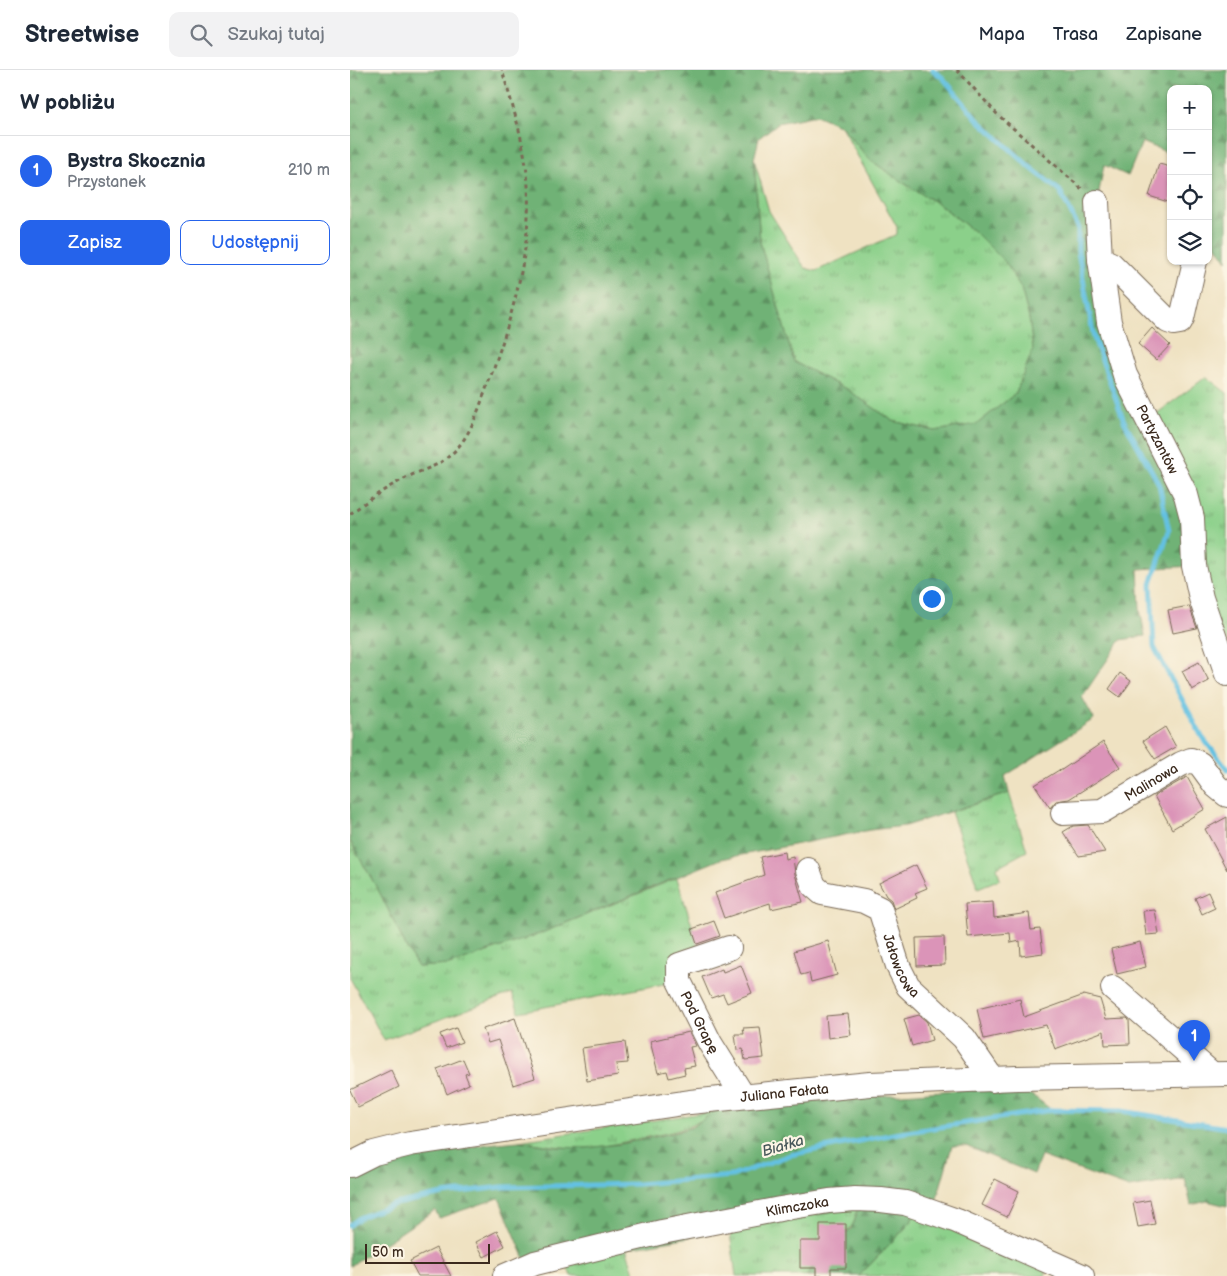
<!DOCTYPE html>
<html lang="pl">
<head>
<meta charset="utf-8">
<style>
  body { margin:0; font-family:"Balsamiq Sans",sans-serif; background:#f2f2f3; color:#1f2937 }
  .controls { position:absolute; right:15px; top:15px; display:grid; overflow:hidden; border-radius:10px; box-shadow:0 1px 4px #0004 }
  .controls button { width:45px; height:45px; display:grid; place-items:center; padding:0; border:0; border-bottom:1px solid #e0e1e3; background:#fff; color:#1f2937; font:25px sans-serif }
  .scale { position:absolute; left:15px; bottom:12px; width:125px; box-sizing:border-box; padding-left:5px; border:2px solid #3b2a1e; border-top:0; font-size:14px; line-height:18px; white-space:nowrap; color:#3b2a1e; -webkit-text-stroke:4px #fcf5e5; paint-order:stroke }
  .you { position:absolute; left:581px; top:528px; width:18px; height:18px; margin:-12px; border:4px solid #fff; border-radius:50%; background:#1a73e8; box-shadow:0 0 0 8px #1a73e833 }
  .badge { display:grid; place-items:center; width:32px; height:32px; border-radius:50%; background:#2563eb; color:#fff; font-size:16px; font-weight:700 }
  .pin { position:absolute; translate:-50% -41px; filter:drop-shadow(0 1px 2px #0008) }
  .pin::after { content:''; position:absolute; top:26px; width:18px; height:15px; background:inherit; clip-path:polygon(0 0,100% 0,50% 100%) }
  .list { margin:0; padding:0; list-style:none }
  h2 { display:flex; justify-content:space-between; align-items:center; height:65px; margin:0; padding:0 20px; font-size:21px }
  h2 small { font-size:16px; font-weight:400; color:#747a83 }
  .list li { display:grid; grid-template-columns:32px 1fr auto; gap:15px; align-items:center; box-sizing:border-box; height:70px; padding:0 20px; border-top:1px solid #e0e1e3 }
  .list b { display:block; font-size:19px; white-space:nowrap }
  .list p { margin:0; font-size:16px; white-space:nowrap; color:#747a83 }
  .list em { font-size:16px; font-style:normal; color:#747a83 }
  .actions { display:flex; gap:10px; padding:15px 20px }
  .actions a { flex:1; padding:11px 0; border:1px solid #2563eb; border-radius:10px; text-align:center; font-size:18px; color:#2563eb }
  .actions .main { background:#2563eb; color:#fff }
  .icon { flex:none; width:28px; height:28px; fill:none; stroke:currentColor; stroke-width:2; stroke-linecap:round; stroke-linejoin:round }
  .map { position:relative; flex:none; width:877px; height:1206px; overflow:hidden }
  header { display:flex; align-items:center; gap:30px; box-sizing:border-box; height:70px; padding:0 25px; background:#fff; border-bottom:1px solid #e0e1e3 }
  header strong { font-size:24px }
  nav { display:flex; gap:28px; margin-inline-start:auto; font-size:18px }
  .search { width:350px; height:45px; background:#f2f2f3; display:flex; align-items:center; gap:12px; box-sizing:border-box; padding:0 18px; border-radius:10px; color:#747a83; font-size:19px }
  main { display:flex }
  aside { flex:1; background:#fff }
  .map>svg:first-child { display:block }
  .grass { fill:url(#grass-tufts); stroke:#637d54 }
  .forest { fill:url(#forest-firs); stroke:#566e4a; fill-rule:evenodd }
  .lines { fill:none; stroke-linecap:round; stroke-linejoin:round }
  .stream { stroke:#64c1e2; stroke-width:5 }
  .building { fill:#db94b8 }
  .minor-casing { stroke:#7a6a57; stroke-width:26 }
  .path { stroke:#7a6a57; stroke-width:3; stroke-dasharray:4 4; stroke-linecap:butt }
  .minor { stroke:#fff; stroke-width:24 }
  .labels { text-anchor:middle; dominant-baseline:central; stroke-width:4.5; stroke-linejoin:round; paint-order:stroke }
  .street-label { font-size:14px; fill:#3b2a1e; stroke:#fcf5e5 }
  .water-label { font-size:15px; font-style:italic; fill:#475759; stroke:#fcf5e5 }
</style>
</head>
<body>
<header>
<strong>Streetwise</strong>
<div class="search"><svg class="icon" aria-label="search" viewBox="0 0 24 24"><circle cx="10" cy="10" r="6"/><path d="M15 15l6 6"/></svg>Szukaj tutaj</div>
<nav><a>Mapa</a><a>Trasa</a><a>Zapisane</a></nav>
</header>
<main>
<aside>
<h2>W pobliżu<small></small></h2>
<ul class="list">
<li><span class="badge">1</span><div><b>Bystra Skocznia</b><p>Przystanek</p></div><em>210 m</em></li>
</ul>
<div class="actions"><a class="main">Zapisz</a><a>Udostępnij</a></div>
</aside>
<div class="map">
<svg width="877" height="1206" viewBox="0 0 877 1206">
  <defs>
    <pattern id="grass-tufts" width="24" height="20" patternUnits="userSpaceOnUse" patternTransform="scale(1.25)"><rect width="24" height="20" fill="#8bd08a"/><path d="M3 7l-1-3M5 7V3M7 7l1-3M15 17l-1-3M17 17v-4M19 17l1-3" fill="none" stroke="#73a970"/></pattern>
    <pattern id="forest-firs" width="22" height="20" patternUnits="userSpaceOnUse" patternTransform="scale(1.25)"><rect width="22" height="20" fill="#70b276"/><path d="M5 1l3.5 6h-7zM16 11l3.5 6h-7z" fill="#5d9160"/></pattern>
  </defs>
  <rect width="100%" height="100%" fill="#fcf5e5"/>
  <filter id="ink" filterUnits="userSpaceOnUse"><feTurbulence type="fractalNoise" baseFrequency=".02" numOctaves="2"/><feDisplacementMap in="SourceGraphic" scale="10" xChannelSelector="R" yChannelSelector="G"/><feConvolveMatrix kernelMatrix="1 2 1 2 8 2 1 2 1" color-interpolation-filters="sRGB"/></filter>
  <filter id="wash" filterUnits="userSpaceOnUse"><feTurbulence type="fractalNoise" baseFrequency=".0096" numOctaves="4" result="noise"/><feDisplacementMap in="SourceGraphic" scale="20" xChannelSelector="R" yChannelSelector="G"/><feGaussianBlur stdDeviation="1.12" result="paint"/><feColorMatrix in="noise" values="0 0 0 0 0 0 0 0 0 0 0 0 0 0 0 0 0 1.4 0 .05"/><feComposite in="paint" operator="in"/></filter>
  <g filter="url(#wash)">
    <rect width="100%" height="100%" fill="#efe2c2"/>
    <path class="grass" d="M491,56L519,89L552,112L590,135L626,163L656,193L671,218L679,248L683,279L666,323L627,354L585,361L543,351L498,320L444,292L410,172L404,89L419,141L455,198L466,201L547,164V157Z
      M856,307L877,323V604L798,350Z
      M659,723L677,781L647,797L650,809L628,818L601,742Z
      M0,771L31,825L57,879L68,897L99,895L189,864L327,808L352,887L329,911L169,942L162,923L34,970L0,908Z
      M365,1041C341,1059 327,1061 298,1067C278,1071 259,1076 238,1078C215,1079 192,1074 169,1071Z
      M507,1137C505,1159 501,1156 487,1169C476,1179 464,1193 457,1206H386L378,1149Z
      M567,1137L700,1191L695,1206H509L561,1152Z
      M274,1171L285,1206H221L213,1186Z"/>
    <path class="forest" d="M0,0H877V191L858,163V19H821V84L792,72L778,106L754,95L747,132L759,252L836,425L844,496L788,499L790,539L795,566L771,570L732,627L744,649L655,706L659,723L555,756L520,760L371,789L189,864L99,895L68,897L57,879L31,825L0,771ZM466,45L491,56L519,89L552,112L590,135L626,163L656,193L671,218L679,248L683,279L666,323L627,354L585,361L543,351L498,320L444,292L410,172L404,89L409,68L428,53Z
      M663,1016C678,1022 689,1029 701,1040L772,1041L877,1058V1136L857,1131L841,1135L835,1109L779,1118L691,1086L684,1104L616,1076H602L583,1142L567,1137L561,1152L509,1206H457L470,1186L487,1168L501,1159L506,1147L507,1137L178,1196L149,1128L89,1148L85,1140L0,1196V1108L24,1096L60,1087L138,1074L169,1071L206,1077L236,1078L270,1074L327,1062L342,1057L365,1041L414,1034Z"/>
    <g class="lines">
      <path class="stream" d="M583,0L593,8L628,50L681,98L710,121L728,157V182L744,268L774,351L809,414L819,461L801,514L804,577L852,667L877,699
        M0,1155L11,1147L45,1134L93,1124L152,1117L288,1114L382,1106L440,1085L544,1064L701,1040L772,1041L877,1058"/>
    </g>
    <g id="blocks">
      <path class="building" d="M809,94L821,97V133L799,126Z
        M802,258L820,275L806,290L788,274Z
        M839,536L847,558L823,563L818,540Z
        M849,592L859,611L842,620L832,601Z
        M770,603L781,611L770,627L759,619Z
        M815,657L826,677L805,689L793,671Z
        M753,672L770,697L719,729L706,731L700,738L685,715L709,700L710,701Z
        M837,707L855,739L822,759L804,726Z
        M877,747V800L855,759Z
        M738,755L755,782L729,786L713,762L723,756Z
        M434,782L435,789L443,787L445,804L453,832L421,839L420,833L374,848L365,823L414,805L410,787Z
        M566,795L577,818L565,823L567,828L544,839L541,830L536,826L529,813Z
        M858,822L865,838L852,844L845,828Z
        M643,832L644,848L679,843L681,860L690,859L693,883L671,886L670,871L661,873L660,863L618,867L615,834Z
        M805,840L809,864L796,865L793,841Z
        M364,851L370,866L347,874L342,859Z
        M594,867L595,895L567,896L566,868Z
        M478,871L487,905L461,912L459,903L451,905L444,881Z
        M790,872L796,897L767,904L761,879Z
        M391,895L402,923L377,933L373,924L361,928L352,907L372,899L373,902Z
        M734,925L750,929L756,949L777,948L779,950L780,974L755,975L754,961L705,979L696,955L634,969L627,939L670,929L674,947Z
        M498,944L501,965L478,968L476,946Z
        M569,945L577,952L582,970L562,976L554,949Z
        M165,948L185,1008L163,1015L148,970L138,973L133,959Z
        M410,957L414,988L395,990L393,979L387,980L385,964H394L393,958Z
        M106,958L112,972L96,978L90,964Z
        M339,962L346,976L340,977L345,996L334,998L335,1004L319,1008L317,1001L308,1003L300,971Z
        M275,972L278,993L266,994L268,1006L237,1011L232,978Z
        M113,989L119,1003L115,1004L119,1014L97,1024L87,999Z
        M41,1000L49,1017L8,1037L0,1020Z
        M645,1109L669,1121L657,1147L632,1135Z
        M800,1130L805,1154L788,1157L783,1133Z
        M470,1154H496V1198H481V1206H466V1198H450V1171H470Z
        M147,1161L155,1176L134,1187L126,1172Z
        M86,1178L101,1206H68L60,1191Z"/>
    </g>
  </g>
  <g filter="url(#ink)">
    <use href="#blocks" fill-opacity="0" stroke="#7a6a57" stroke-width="1"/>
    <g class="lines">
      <g class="minor-casing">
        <g id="minor">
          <path id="s1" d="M747,132L750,189L759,252L775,305L836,425L842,448L844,496L851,528L877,604"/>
          <path d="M750,189L761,194L818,251L824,253L830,252L832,248L845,191"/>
          <path id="s2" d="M713,743L752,741L831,694L841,690L850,694L866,716L877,725"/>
          <path id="s3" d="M458,800L464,816L472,823L514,831L530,839L548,896L558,916L614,968L643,1010"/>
          <path id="s4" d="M379,878L329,895V911L360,973L393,1026"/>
          <path d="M763,918L862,1004"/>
          <path id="s5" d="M0,1095L24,1083L60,1074L340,1032L520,1014L667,1008L877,1004"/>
          <path id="s6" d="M155,1206L185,1193L312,1162L430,1139L479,1131L505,1129L531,1130L555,1133L567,1137L607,1151L732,1206"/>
        </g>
      </g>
      <path class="path" d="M607,0L647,44L733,120
        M0,444C18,430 37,417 58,407C71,400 87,397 98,387C121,369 129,337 139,311C163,245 184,174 177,103C173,68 162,34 152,0"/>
      <use href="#minor" class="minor"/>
    </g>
  </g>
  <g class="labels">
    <g class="street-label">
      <text stroke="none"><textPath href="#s1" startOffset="248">Partyzantów</textPath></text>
      <text stroke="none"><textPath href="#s2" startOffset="96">Malinowa</textPath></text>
      <text stroke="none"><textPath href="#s3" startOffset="149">Jałowcowa</textPath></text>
      <text stroke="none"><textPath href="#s4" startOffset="115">Pod Grapę</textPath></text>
      <text stroke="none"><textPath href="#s5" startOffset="442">Juliana Fałata</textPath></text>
      <text stroke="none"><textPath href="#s6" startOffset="301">Klimczoka</textPath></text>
    </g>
    <g class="water-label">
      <text transform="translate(433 1076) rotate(-16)">Białka</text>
    </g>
  </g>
</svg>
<div class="controls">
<button>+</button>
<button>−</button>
<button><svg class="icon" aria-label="locate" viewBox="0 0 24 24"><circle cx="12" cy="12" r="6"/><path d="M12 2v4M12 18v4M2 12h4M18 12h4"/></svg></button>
<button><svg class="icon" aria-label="layers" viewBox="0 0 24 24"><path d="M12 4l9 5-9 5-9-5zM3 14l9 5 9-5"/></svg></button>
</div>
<div class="scale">50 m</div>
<div class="you"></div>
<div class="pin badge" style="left:844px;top:991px">1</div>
</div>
</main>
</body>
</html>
